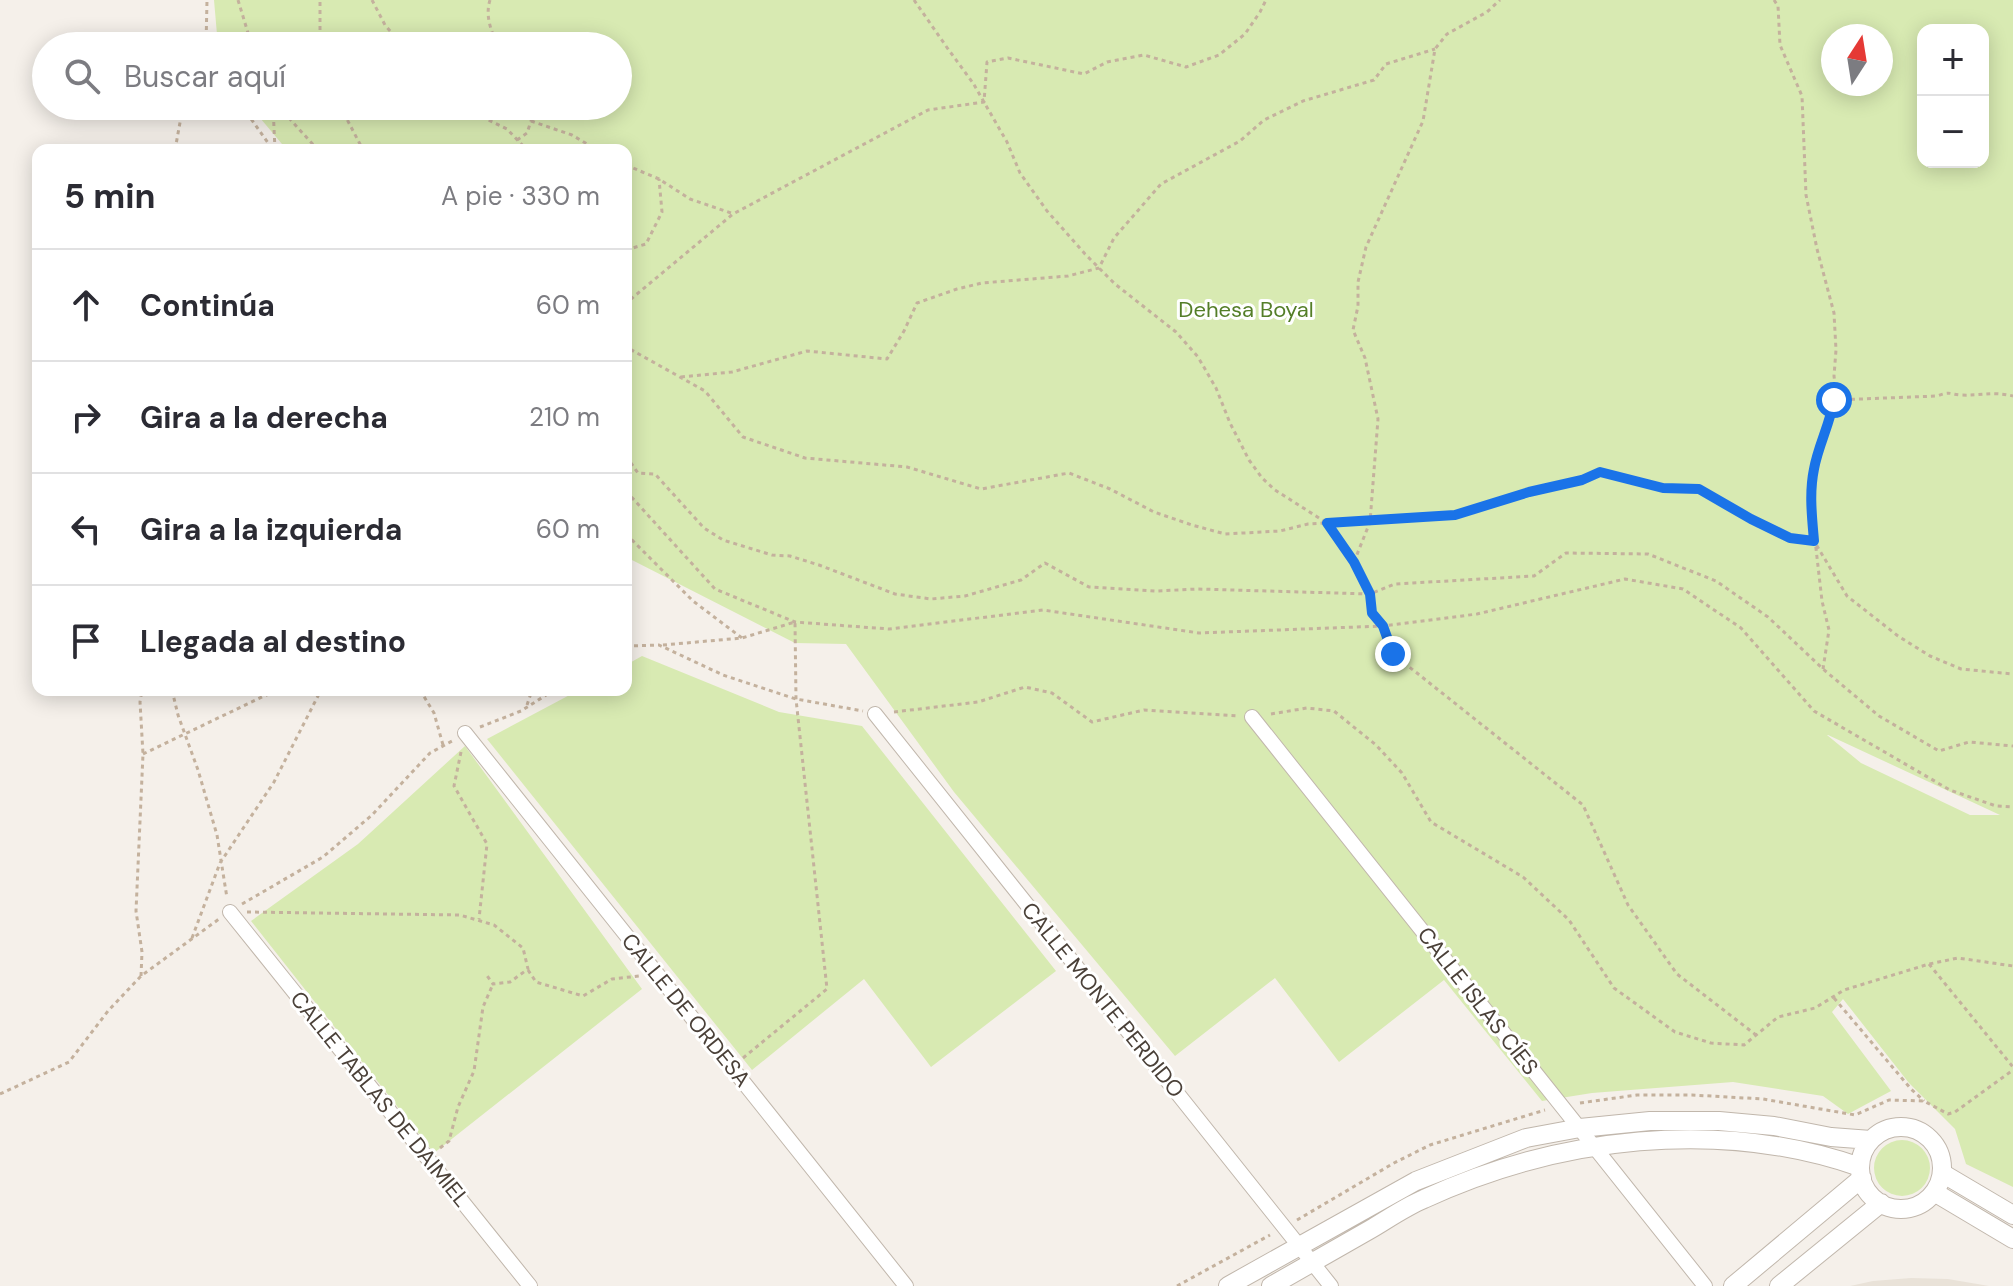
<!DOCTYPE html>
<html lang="es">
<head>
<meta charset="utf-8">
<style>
  body { margin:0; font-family:"DM Sans",sans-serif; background:#f7f7f7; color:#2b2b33 }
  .controls { position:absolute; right:24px; top:24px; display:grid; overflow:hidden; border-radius:16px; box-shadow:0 4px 20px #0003 }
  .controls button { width:72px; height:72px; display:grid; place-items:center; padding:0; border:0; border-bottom:2px solid #e1e1e2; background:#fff; color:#2b2b33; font:40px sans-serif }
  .compass { position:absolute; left:1821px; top:24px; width:72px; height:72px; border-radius:50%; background:#fff; box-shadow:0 4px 20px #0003; rotate:12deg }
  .stop { position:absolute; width:24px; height:24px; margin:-18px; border:6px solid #1a73e8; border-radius:50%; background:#fff }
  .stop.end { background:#1a73e8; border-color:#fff; box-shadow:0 2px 8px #0008 }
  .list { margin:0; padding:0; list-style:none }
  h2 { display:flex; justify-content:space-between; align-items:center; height:104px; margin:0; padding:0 32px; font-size:34px }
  h2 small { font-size:26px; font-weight:400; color:#7c7c81 }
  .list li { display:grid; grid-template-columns:52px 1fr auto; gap:24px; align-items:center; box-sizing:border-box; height:112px; padding:0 32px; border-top:2px solid #e1e1e2 }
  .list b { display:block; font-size:30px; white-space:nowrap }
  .list em { font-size:26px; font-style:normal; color:#7c7c81 }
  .icon { flex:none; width:44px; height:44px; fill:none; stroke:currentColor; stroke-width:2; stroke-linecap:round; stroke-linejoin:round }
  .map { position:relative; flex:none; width:2013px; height:1286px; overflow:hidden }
  .search { position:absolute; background:#fff; box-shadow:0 4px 20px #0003; left:32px; top:32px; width:600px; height:88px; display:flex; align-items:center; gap:20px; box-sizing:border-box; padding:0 28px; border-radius:44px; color:#7c7c81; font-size:30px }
  .panel { position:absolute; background:#fff; box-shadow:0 4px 20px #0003; left:32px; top:144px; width:600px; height:552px; border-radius:16px }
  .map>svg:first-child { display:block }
  .residential { fill:#e9e2d8 }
  .green { fill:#d8eab2; fill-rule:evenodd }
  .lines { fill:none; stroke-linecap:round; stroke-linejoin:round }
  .pedestrian-casing { stroke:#c1b7ac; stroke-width:16 }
  .minor-casing { stroke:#c1b7ac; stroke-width:20 }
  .path { stroke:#c4b19d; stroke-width:3; stroke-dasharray:4 4; stroke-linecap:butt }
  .pedestrian { stroke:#fff; stroke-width:14 }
  .minor { stroke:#fff; stroke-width:18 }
  .route { stroke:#1a73e8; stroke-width:10 }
  .labels { text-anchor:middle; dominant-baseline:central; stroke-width:6; stroke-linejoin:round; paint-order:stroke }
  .park-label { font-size:22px; fill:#547e28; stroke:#fff }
  .street-label { font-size:22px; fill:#4a4038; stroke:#fff }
</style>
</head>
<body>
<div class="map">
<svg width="2013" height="1286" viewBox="0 0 2013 1286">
  <rect width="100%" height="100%" fill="#f5f0ea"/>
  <path class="residential" d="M1911,1278L1948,1279L1989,1286H1850L1873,1281Z"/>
  <path class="green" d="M214,0H2013V1187L1966,1164L1955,1129L1909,1083L1843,999L1832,1012L1891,1091L1848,1114L1823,1096L1733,1082L1592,1093L1542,1101L1444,980L1339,1062L1275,978L1175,1056L954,792L846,644L795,643L630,559L626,554V150H287L250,106H618V46H218ZM1923,30H1983V162H1923ZM1833,36H1881V84H1833ZM1827,735H1828L2000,815H1970L1861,763Z
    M642,656L779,712L862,726L1056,971L931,1067L864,979L752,1070L487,739L579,690H626V665Z
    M465,746L642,989L434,1153L251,921L358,844Z
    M1874 1168a28 28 0 1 1 56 0a28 28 0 1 1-56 0Z"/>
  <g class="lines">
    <g class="pedestrian-casing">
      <path id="pedestrian" d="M875,714L1331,1286
        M1252,717L1705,1286
        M465,733L906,1286
        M230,912L530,1286"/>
    </g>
    <g class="minor-casing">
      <path id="minor" d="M1860 1168a41 41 0 1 1 82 0a41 41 0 1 1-82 0Z
        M1942,1173L2013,1215
        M1934,1192L2013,1239
        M1228,1286L1416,1181L1526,1138L1580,1128L1650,1121H1719L1774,1126L1831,1137L1871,1140
        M1271,1286C1304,1267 1338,1248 1371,1229C1388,1219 1405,1207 1424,1199C1558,1137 1719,1118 1860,1167
        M1733,1286L1862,1178
        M1779,1286L1881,1203"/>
    </g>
    <path class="path" d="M238,0L252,46
      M372,0L385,25L403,46
      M490,0C485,16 491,31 498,46
      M914,0L948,49L973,83L1007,142L1020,173L1047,211L1085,254L1115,284L1176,332L1198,357L1216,388L1230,423L1249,460L1262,478L1275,490L1327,523L1354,562L1370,594L1372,613L1383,626L1393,654L1583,805L1628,905L1677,974L1756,1035
      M1774,0L1778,6L1780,45L1802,96L1806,195L1817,249L1834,313L1836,350L1834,376L1836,392L1830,420L1814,468L1811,505L1822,601L1829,630L1823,669
      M206,46L207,0
      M320,46V0
      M242,106L273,150
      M273,106L275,150
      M278,106L318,150
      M340,106L361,146L366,150
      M460,106L507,129L527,150
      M531,121L572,135L597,150
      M517,140L527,133L531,121L541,111V106
      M175,150L181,117L185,106
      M626,165L659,179L690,199L731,213
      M626,250L646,244L662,212L659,179
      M626,306L631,299L733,214L928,110L984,102L987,62L1008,58L1084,74L1107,62L1144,55L1186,67L1219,55L1245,34L1260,12L1266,0
      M626,335L628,348L705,391L743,437L805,458L907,467L981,489L1069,473L1110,489L1154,512L1192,525L1225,534L1280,531L1308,524L1455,515L1529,492L1582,480L1600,472L1663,488L1699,489L1751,519L1790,538L1814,541L1847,596L1898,636L1930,656L1961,669L2013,674
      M681,377L732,372L807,351L887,359L904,331L917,303L957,289L982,283L1068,276L1099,268L1114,238L1161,184L1240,141L1264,120L1303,101L1374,80L1386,64L1435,49
      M1835,400L1937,396C1951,391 1948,394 1961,395C1980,396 1992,391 2013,396
      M626,456L638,473L655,474L704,528L723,540L772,555L790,556L819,565L895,594L931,599L965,596L1021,580L1045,563L1089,587L1156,591L1198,589L1370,594L1395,584L1534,576L1566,553L1648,554L1716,581L1768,617L1823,669L1879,716L1939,751L1969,742L2013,746
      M626,491L715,589L795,622L889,629L1043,610L1199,633L1383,626L1477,614L1625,579L1683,589L1741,628L1814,711L1950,790L1996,806L2013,807
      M626,534L693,601L742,638
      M1354,562L1370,522L1378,419L1365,358L1353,330L1358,306V282L1366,247L1423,121L1435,49L1447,34L1487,12L1500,0
      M663,645L742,638L795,622L796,699L827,989L743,1058
      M626,646L659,645L723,675L796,699L863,711
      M172,690L178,715L198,770L217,835L227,898
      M420,690L434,713L443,745
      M527,705L532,690
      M894,712L978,702L1025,687L1052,693L1092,722L1144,710L1239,716
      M1271,714L1307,708L1334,711L1376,745L1402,773L1431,822L1523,877L1569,920L1614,988L1675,1032L1711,1043L1744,1045L1778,1017L1815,1008L1844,990L1929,964L1958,958L2013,966
      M480,727L521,711L554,690
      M461,752L454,786L487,844L479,919
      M143,754L264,696L280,690
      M242,904L323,857L372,815L430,753L452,741
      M247,912L460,915L494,925L523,948L528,969L510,982L493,984L485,973
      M192,938L220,863L274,782L321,690
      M1929,964L2013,1067
      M528,970L536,982L583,996L612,979L639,976
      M141,976L142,952L136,911L143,754L140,702L142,690
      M1834,998L1911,1089L1924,1101
      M0,1094L69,1062L108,1011L141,976L219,919
      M1580,1103L1637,1095H1692L1763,1099L1855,1115L1889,1100L1924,1101L1948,1114L1955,1112L2013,1070
      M440,1148L449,1141L458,1107L474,1071L483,1007L493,984
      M1297,1220L1394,1163L1430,1145L1545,1110
      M1177,1286L1270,1235"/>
    <use href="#pedestrian" class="pedestrian"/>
    <use href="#minor" class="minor"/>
  </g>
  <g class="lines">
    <path class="route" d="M1393,654L1383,626L1372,613L1370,594L1354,562L1327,523L1455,515L1529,492L1582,480L1600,472L1663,488L1699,489L1751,519L1790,538L1814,541C1812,517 1809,493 1814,469C1818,446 1830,424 1834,400"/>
  </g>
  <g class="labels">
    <g class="park-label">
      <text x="1246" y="309">Dehesa Boyal</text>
    </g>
    <g class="street-label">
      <text transform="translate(1103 1000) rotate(51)">CALLE MONTE PERDIDO</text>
      <text transform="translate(1478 1001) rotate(52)">CALLE ISLAS CÍES</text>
      <text transform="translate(686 1010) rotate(51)">CALLE DE ORDESA</text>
      <text transform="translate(380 1099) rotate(51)">CALLE TABLAS DE DAIMIEL</text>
    </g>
  </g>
</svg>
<div class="controls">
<button>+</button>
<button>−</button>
</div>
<svg class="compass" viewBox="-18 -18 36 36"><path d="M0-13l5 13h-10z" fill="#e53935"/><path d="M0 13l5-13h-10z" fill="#7c7c81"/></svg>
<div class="stop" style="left:1834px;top:400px"></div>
<div class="stop end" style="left:1393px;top:654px"></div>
<div class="search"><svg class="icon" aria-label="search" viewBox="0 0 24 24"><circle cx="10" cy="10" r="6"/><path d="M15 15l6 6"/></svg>Buscar aquí</div>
<section class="panel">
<h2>5 min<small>A pie · 330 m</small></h2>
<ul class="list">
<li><svg class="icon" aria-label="ahead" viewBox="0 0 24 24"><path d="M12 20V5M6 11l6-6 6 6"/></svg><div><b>Continúa</b></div><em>60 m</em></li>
<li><svg class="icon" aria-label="right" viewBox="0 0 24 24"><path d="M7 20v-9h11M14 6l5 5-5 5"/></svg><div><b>Gira a la derecha</b></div><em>210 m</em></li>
<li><svg class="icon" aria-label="left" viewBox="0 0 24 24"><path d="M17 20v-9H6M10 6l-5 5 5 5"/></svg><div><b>Gira a la izquierda</b></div><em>60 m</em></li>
<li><svg class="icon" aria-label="arrive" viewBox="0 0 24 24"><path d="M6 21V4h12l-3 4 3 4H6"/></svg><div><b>Llegada al destino</b></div></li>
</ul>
</section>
</div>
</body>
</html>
